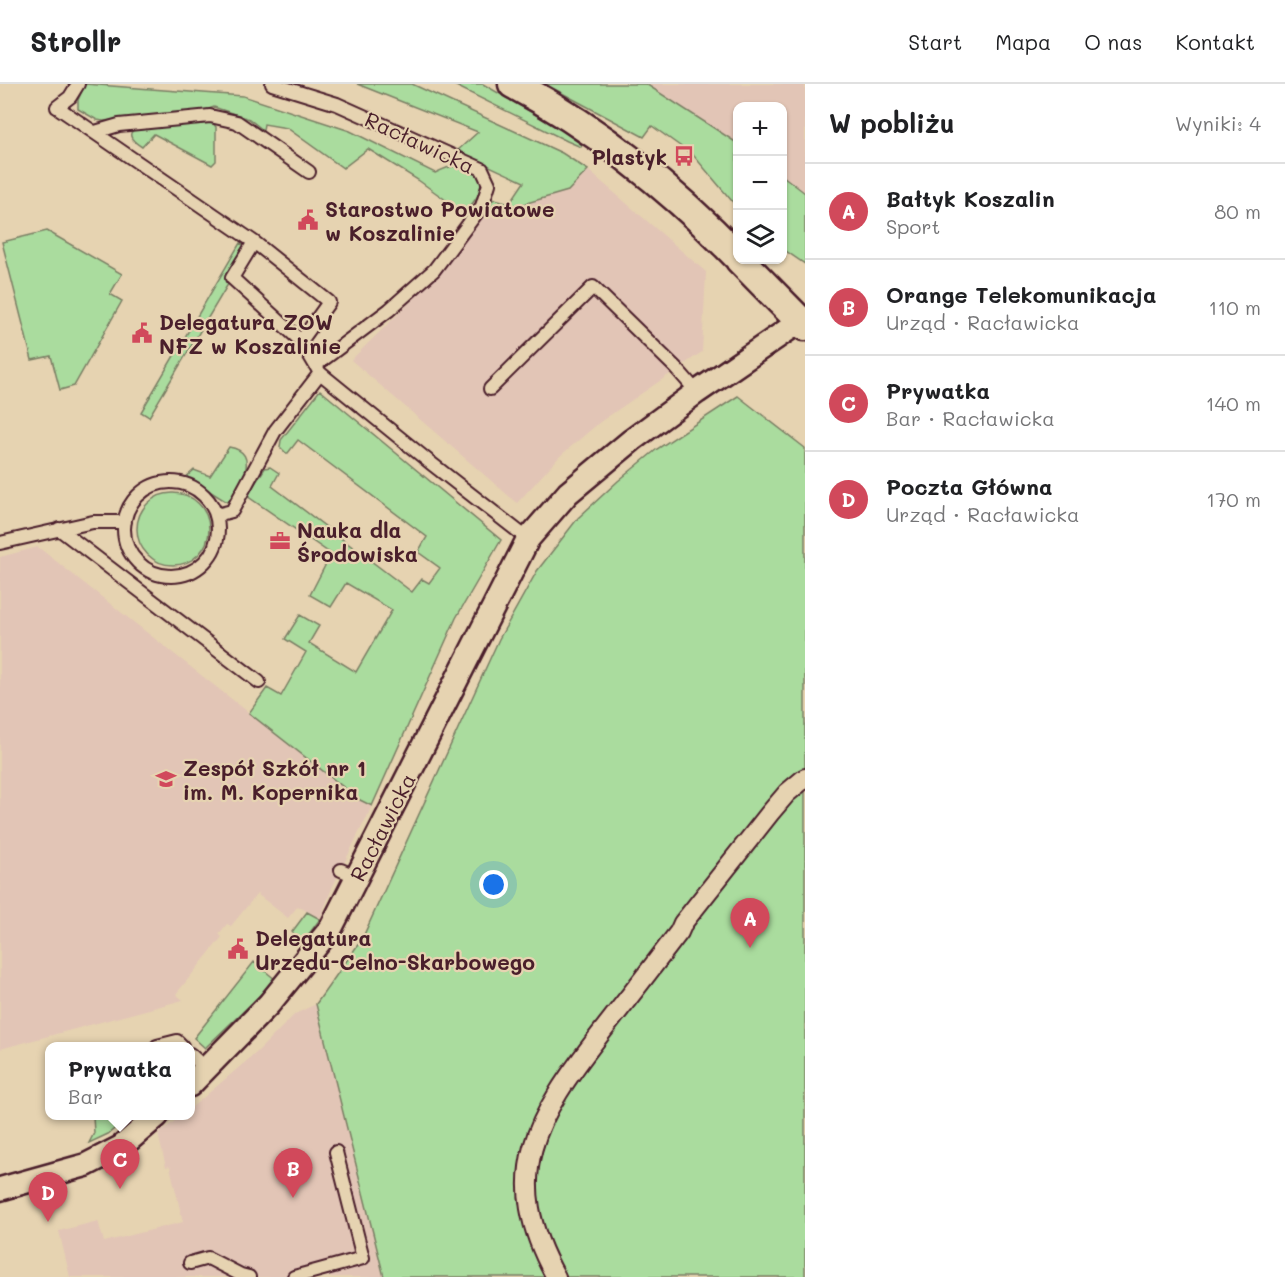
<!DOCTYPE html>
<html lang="pl">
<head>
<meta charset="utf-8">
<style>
  body { margin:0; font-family:Mali,sans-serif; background:#f2f2f2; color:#202124 }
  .controls { position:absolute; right:18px; top:18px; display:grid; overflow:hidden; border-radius:12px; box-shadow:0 2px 4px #0004 }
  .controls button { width:54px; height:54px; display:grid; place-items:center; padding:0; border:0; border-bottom:2px solid #e0e0e0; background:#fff; color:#202124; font:30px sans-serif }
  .you { position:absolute; left:494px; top:801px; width:21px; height:21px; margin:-15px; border:4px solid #fff; border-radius:50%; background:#1a73e8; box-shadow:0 0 0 9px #1a73e833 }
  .badge { display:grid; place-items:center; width:39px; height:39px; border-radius:50%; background:#d1495b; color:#fff; font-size:20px; font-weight:700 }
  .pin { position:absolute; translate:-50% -50px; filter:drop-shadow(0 2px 3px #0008) }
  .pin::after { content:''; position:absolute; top:32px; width:21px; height:18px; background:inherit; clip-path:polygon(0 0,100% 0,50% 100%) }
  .popup { position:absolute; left:45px; top:958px; width:150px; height:78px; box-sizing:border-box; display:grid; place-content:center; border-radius:12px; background:#fff; filter:drop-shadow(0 2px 4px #0005); font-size:20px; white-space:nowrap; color:#757577 }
  .popup b { font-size:22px; color:#202124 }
  .popup::after { content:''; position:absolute; left:50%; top:100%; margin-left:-12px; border:12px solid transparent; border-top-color:#fff }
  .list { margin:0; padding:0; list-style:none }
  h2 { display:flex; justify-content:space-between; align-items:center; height:78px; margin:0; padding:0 24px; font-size:26px }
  h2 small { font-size:20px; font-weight:400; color:#757577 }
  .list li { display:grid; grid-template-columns:39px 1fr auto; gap:18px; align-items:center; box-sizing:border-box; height:96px; padding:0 24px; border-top:2px solid #e0e0e0 }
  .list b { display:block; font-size:22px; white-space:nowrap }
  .list p { margin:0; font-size:20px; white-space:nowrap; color:#757577 }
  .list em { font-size:20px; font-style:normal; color:#757577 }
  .icon { flex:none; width:33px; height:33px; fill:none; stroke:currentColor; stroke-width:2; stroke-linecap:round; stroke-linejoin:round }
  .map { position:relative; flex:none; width:805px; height:1193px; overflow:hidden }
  header { display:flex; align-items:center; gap:36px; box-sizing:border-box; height:84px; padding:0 30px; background:#fff; border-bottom:2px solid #e0e0e0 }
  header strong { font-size:28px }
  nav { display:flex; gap:33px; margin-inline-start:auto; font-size:21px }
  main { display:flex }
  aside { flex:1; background:#fff }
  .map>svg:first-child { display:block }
  .built { fill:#e2c5b6 }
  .green { fill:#aadc9e; stroke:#7a7e64; stroke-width:1.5 }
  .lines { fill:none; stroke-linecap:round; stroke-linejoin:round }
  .service-casing { stroke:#4a1f2b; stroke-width:16 }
  .pedestrian-casing { stroke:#4a1f2b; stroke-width:22 }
  .minor-casing { stroke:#4a1f2b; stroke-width:27 }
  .tertiary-casing { stroke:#4a1f2b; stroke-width:33 }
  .service { stroke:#e6d3b1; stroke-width:12 }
  .pedestrian { stroke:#e6d3b1; stroke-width:18 }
  .minor { stroke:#e6d3b1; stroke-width:22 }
  .tertiary { stroke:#e6d3b1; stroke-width:28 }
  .labels { text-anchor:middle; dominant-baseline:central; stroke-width:4.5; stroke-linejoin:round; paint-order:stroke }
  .street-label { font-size:21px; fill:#4a1f2b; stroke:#e6d3b1 }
  .poi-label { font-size:21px; font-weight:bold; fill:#4a1f2b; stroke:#e6d3b1; text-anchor:start }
</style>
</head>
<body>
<header>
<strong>Strollr</strong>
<nav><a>Start</a><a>Mapa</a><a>O nas</a><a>Kontakt</a></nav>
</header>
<main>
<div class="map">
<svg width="805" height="1193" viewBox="0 0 805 1193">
  <rect width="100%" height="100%" fill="#e6d3b1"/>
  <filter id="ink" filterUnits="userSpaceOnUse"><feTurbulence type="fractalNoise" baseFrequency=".0167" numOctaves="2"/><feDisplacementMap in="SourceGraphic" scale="12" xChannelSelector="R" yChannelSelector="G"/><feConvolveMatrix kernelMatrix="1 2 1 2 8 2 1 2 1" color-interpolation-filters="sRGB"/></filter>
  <g filter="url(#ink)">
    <path class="built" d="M646,0H805V109L783,92L782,22H738L737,59Z
      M588,86L706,188L702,268L600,338L560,372L517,419L351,276L442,187L479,133L568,107Z
      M38,463L360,716L372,722L332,804L320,835L298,822L288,834L257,810L231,842L227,840L219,850L222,853L176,910L183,916L0,965V473Z
      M316,920L384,1193H70L59,1147L98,1137L104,1158L183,1138L171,1087L170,1082L166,1083L158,1050L181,1032H190L191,1024L256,969L295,930Z"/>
    <path class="green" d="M85,0L243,12L350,47L435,89C441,86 451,81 457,82C470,82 484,92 480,106C478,115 470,122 464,129L418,96L368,65L343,84L287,44L264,40L263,46L249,35L214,23L203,27L103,37L97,36L78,25V16Z
      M357,0H412L562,69L588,86L568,107L479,133L491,117L495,115L510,119L524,98L457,67L478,48Z
      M452,0H483L560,45L582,61L581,63L567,57Z
      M545,0H646L737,59V123L694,72L652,42L644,53Z
      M212,38L216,43V77L212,81L154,50L142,63C134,58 124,50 137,44Z
      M783,92L805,109V180L783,165Z
      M47,147L122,190L110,210L122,217L74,302L60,306L51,272L32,276L2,158Z
      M240,159L246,162L243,175L149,333L141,328Z
      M320,306L501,456L456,534L372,722L360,716L249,629L267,604L281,612L306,568L285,555L300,531L319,542L309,559L356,588L392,526L346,499L331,523L310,511L331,470L247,412L265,384L270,383L279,389L272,402L412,508L422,495L429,499L440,484L418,468L427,453L298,356L288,369H286L280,363L281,356Z
      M738,312L805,364V1193H384L316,920L362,855L499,555L537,487L578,434L618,397L657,365Z
      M229,363C262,368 240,404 227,418L203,403L185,394L194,386L210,392Z
      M137 445a36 36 0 1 1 72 0a36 36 0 1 1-72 0Z
      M307,828L320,835L303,858L292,848Z
      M254,878L276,896L205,964L194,954Z
      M93,1032H130L108,1050L89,1059L94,1049Z"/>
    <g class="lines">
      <g class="service-casing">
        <path id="service" d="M78,0L70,13L57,23L254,158L232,194L301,257L320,289L432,380L528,455
          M272,0L337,20L482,85L489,100L482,122L434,186L389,226L316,281
          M95,48L119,41L210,32L237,38L309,88
          M254,158L329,218L301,257
          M490,305L593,203L677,285L697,308
          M124 445a47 47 0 1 1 94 0a47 47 0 1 1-94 0Z
          M216,431L232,427L275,347L320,289
          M59,445L259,598
          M0,459L93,438H125
          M341,786L357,793
          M157,962L177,957L182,962
          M190,970L206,985
          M190,1179L208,1174L241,1191L249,1193
          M294,1193L363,1174L336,1068"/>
      </g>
      <g class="pedestrian-casing">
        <path id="pedestrian" d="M556,1193C499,1091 536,1033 601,949C627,916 653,882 679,848L683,839L770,729L787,709L805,694"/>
      </g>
      <g class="minor-casing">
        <path id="minor" d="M190,1001L269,920L331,844L528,455L568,409L632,356L697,308L805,234
          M0,1105L86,1081L121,1063L157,1032"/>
      </g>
      <g class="tertiary-casing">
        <path id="tertiary" d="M513,0C596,44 672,105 738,173
          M740,176L805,242"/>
      </g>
      <use href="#service" class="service"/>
      <use href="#pedestrian" class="pedestrian"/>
      <use href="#minor" class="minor"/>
      <use href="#tertiary" class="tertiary"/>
    </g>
  </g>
  <defs>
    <g id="bus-bare" transform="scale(1.62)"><path d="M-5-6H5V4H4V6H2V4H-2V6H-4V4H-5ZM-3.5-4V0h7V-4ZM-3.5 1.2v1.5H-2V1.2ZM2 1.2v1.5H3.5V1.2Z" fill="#d1495b" stroke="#e6d3b1" stroke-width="2.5" paint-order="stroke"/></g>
    <g id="civic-bare" transform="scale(1.62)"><path d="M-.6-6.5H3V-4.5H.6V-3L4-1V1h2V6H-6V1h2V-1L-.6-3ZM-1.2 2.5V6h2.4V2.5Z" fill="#d1495b" stroke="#e6d3b1" stroke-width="2.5" paint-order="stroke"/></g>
    <g id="office-bare" transform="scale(1.62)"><path d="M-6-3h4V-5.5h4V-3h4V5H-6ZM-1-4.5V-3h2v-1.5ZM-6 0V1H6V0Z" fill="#d1495b" stroke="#e6d3b1" stroke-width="2.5" paint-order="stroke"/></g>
    <g id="school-bare" transform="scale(1.62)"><path d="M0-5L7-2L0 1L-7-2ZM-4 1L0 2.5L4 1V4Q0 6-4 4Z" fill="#d1495b" stroke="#e6d3b1" stroke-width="2.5" paint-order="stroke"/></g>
  </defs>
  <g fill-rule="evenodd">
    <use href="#bus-bare" x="684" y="72"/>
    <use href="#civic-bare" x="308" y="136"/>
    <use href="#civic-bare" x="142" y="249"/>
    <use href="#office-bare" x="280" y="457"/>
    <use href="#school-bare" x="166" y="695"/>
    <use href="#civic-bare" x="238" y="865"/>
  </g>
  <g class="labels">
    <g class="street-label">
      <text transform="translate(420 58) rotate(25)">Racławicka</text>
      <text transform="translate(382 743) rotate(-63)">Racławicka</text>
    </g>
    <g class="poi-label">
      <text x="667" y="72" text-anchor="end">Plastyk</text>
      <text x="325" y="124">Starostwo Powiatowe<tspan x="325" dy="24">w Koszalinie</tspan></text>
      <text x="159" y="237">Delegatura ZOW<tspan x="159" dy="24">NFZ w Koszalinie</tspan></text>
      <text x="297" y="445">Nauka dla<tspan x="297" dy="24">Środowiska</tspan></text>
      <text x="183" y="683">Zespół Szkół nr 1<tspan x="183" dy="24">im. M. Kopernika</tspan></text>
      <text x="255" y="853">Delegatura<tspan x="255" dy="24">Urzędu-Celno-Skarbowego</tspan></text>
    </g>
  </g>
</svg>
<div class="controls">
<button>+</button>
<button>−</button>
<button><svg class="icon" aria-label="layers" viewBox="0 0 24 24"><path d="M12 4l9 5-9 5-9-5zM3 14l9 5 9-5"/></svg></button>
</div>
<div class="you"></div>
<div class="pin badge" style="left:750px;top:864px">A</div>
<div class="pin badge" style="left:293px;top:1114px">B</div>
<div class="pin badge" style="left:120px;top:1105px">C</div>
<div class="popup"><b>Prywatka</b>Bar</div>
<div class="pin badge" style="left:48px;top:1138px">D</div>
</div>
<aside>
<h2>W pobliżu<small>Wyniki: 4</small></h2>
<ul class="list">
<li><span class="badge">A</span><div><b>Bałtyk Koszalin</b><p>Sport</p></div><em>80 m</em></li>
<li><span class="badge">B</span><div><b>Orange Telekomunikacja</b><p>Urząd · Racławicka</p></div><em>110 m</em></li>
<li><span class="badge">C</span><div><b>Prywatka</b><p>Bar · Racławicka</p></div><em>140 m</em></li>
<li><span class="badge">D</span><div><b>Poczta Główna</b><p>Urząd · Racławicka</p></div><em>170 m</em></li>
</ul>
</aside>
</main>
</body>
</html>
